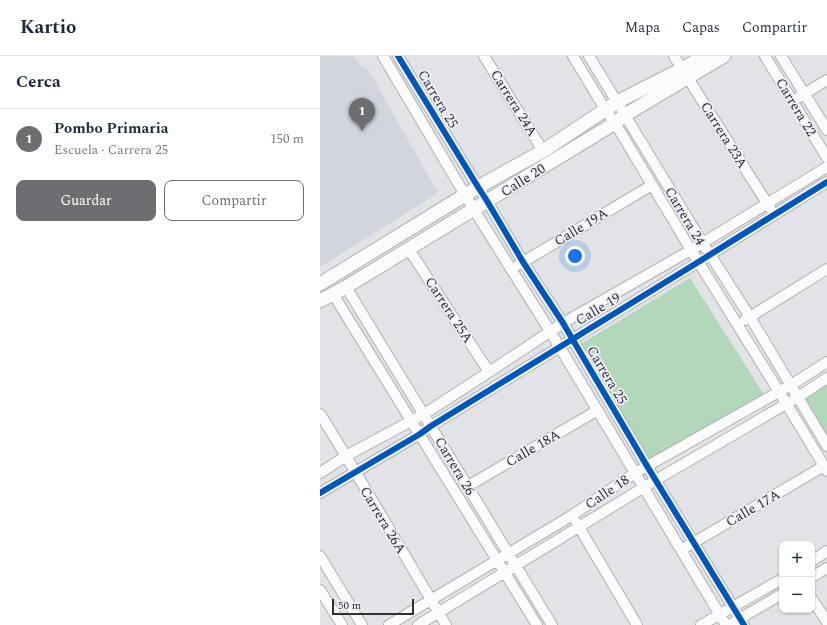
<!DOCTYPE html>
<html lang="es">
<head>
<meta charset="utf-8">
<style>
  body { margin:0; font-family:Spectral,serif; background:#f2f2f3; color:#1f2937 }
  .controls { position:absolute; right:12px; bottom:12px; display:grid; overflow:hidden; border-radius:8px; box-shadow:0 1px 3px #0004 }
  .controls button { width:36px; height:36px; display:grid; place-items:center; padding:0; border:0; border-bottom:1px solid #e0e1e3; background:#fff; color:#1f2937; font:20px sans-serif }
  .scale { position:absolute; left:12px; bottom:10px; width:82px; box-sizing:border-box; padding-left:4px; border:2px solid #2e2f32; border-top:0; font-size:11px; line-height:14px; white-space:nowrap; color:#2e2f32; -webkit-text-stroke:3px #eeeff6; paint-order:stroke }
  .you { position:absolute; left:255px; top:200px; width:14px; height:14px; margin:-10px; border:3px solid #fff; border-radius:50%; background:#1a73e8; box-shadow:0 0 0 6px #1a73e833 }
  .badge { display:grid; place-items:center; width:26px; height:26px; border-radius:50%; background:#6d6e71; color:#fff; font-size:13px; font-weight:700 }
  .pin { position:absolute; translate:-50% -33px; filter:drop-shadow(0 1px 2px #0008) }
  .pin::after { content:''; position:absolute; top:21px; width:14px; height:12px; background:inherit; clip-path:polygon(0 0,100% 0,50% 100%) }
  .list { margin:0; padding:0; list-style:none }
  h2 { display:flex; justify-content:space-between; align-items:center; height:52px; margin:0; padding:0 16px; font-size:17px }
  h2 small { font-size:13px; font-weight:400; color:#747a83 }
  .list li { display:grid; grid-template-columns:26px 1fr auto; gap:12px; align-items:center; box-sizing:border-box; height:60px; padding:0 16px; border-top:1px solid #e0e1e3 }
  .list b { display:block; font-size:15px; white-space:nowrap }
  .list p { margin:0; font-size:13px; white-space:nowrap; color:#747a83 }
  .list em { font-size:13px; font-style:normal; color:#747a83 }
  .actions { display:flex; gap:8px; padding:12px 16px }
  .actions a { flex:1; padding:9px 0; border:1px solid #6d6e71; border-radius:8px; text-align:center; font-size:14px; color:#6d6e71 }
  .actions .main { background:#6d6e71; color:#fff }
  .map { position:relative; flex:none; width:507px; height:569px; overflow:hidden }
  header { display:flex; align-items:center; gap:24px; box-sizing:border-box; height:56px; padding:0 20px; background:#fff; border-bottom:1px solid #e0e1e3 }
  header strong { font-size:19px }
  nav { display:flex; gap:22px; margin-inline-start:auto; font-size:14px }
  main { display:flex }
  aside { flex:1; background:#fff }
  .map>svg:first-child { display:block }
  .built { fill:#d2d5de }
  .green { fill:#b4d7bc }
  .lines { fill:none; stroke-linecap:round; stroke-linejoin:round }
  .minor-casing { stroke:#b0b1b4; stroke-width:12 }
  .tertiary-casing { stroke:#b0b1b4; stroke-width:15 }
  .minor { stroke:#fbfbfb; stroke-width:10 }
  .tertiary { stroke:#fbfbfb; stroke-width:13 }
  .cycleway-casing { stroke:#eeeff6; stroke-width:8 }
  .cycleway { stroke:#0057b8; stroke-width:6 }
  .labels { text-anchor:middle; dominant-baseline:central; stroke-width:3.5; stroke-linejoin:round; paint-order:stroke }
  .street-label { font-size:14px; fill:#2e2f32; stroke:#eeeff6 }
</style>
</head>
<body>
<header>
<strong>Kartio</strong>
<nav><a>Mapa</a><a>Capas</a><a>Compartir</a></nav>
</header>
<main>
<aside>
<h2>Cerca<small></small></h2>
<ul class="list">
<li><span class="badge">1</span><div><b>Pombo Primaria</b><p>Escuela · Carrera 25</p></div><em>150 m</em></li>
</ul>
<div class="actions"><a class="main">Guardar</a><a>Compartir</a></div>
</aside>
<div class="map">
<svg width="507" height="569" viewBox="0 0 507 569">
  <rect width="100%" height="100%" fill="#e2e3e7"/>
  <path class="built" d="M0,0H34L39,9L48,13L118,137L0,211Z"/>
  <path class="green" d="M370,222L445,340L328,408L256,291Z
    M507,328V398L475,346Z"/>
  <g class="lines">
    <g class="minor-casing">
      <path id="minor" d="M63,0L145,139L191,213L230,275L406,569
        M78,0L158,131L167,145L203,206L243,267L327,410L424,569
        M164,0L223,95
        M253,0L285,53L295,67L371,194L466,347L507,415
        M269,0L382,186L430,261L507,390
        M354,0L450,152
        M445,0L507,102
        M461,0L507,74
        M479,41L507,24
        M88,192L169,316
        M198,209L332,129
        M26,231L232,569
        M13,238L217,569
        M425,264L507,213
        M0,358L26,400L126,569
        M0,417L26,400L104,358L169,316L243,267L371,194L507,111
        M148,430L278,354
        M0,437L100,378L111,370L367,213L507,126
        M256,466L317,569
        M361,494L504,410
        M0,500L42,569
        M492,505L507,495
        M492,521L507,512
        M0,534L22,569
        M492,543L507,566
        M69,569L251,460L315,417L471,329L507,306
        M98,569L336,424L478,341L507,322
        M381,569L462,523
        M409,569L462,538"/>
    </g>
    <g class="tertiary-casing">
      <path id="tertiary" d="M0,228L158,131L223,95L297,46L362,13L384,0
        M0,245L26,231L295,67L305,59L404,0"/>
    </g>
    <use href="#minor" class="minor"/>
    <use href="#tertiary" class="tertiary"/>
    <g class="cycleway-casing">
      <path id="cycleway" d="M78,0L158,131L167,145L203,206L243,267L327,410L424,569
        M0,437L100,378L111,370L367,213L507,126"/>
    </g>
    <use href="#cycleway" class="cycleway"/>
  </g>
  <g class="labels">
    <g class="street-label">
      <text transform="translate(118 43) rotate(59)">Carrera 25</text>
      <text transform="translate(194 47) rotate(58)">Carrera 24A</text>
      <text transform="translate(476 51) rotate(59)">Carrera 22</text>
      <text transform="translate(404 79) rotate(58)">Carrera 23A</text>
      <text transform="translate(203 124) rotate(-32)">Calle 20</text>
      <text transform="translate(365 160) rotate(59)">Carrera 24</text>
      <text transform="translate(261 171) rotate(-31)">Calle 19A</text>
      <text transform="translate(278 253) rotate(-31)">Calle 19</text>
      <text transform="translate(129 254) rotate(57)">Carrera 25A</text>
      <text transform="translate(287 319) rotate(59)">Carrera 25</text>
      <text transform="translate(213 392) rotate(-30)">Calle 18A</text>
      <text transform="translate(135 410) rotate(59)">Carrera 26</text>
      <text transform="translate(287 436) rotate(-34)">Calle 18</text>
      <text transform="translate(433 452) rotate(-30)">Calle 17A</text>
      <text transform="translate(63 464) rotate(59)">Carrera 26A</text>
    </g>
  </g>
</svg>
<div class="controls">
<button>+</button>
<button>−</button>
</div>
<div class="scale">50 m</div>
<div class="you"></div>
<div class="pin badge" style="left:42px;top:75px">1</div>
</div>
</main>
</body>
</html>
